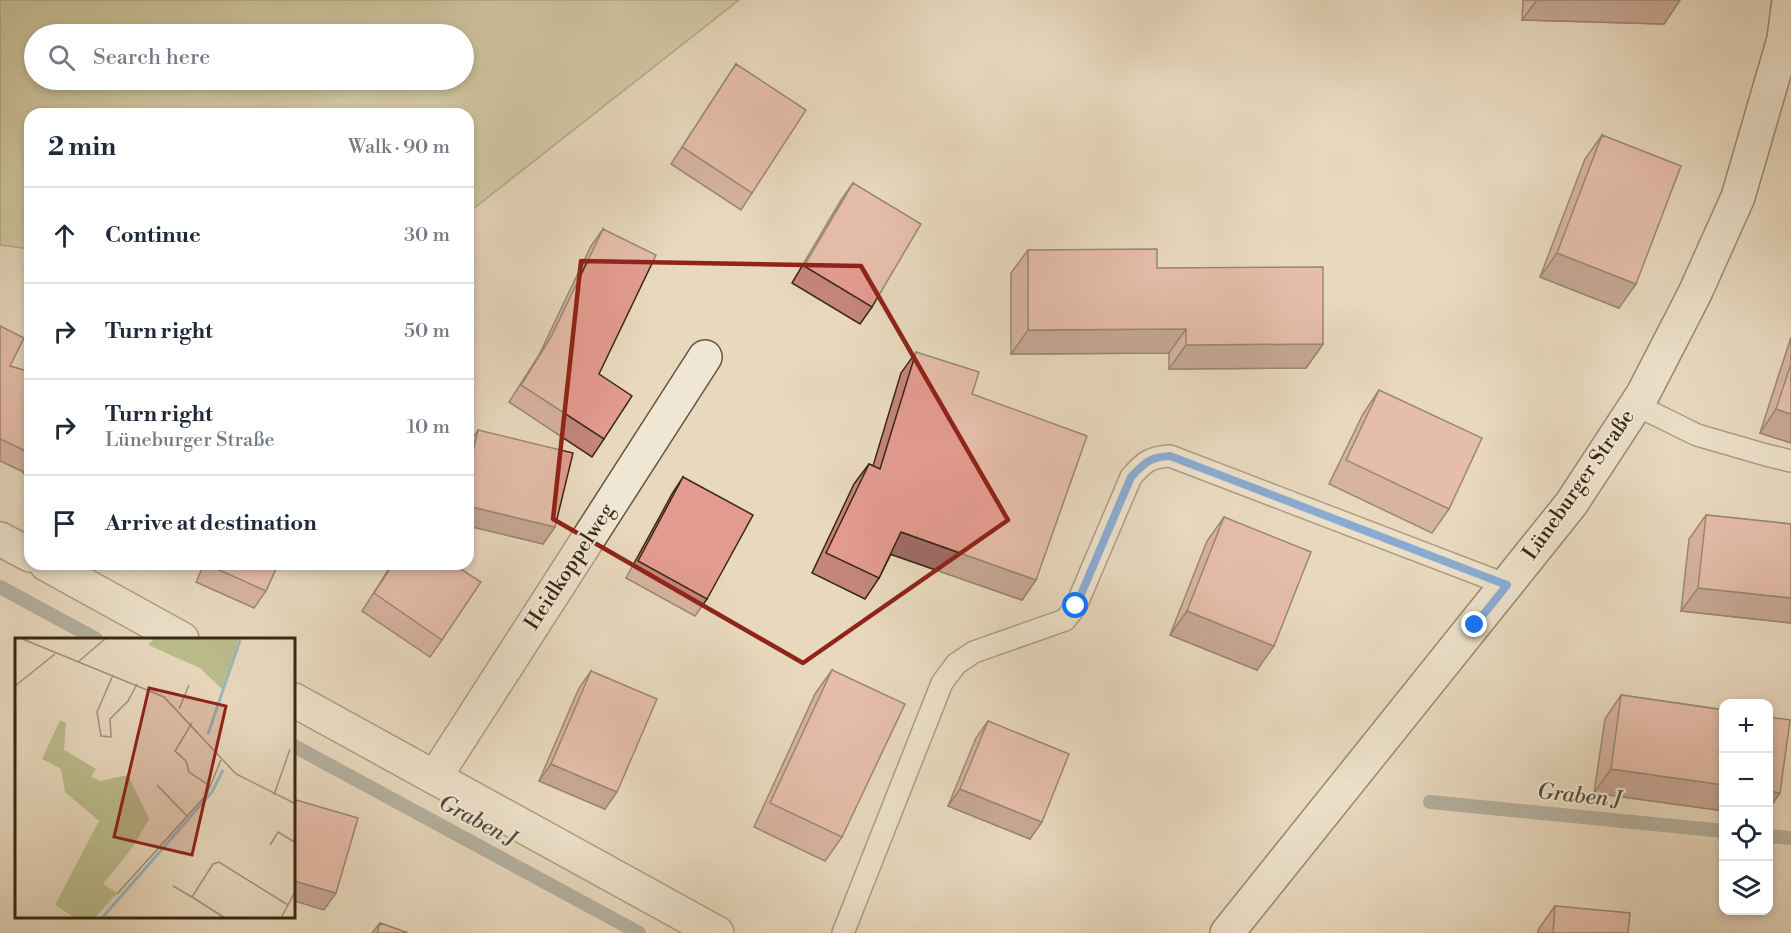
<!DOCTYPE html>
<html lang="en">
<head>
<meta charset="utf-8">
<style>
  body { margin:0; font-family:"Libre Bodoni",serif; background:#f2f2f3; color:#1f2937 }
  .controls { position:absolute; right:18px; bottom:18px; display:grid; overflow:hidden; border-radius:12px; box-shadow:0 3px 9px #0003 }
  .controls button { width:54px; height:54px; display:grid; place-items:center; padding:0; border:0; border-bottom:2px solid #e0e1e3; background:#fff; color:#1f2937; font:30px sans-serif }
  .stop { position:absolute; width:18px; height:18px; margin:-14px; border:4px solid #1a73e8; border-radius:50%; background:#fff }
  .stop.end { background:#1a73e8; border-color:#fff; box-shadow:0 2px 6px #0008 }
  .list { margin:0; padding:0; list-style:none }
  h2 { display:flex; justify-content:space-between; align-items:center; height:78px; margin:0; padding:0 24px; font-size:26px }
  h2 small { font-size:20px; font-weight:400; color:#747a83 }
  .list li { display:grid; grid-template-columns:39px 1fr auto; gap:18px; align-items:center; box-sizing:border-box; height:96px; padding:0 24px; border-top:2px solid #e0e1e3 }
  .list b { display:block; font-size:22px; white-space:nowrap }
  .list p { margin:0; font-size:20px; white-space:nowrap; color:#747a83 }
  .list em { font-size:20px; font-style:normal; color:#747a83 }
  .icon { flex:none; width:33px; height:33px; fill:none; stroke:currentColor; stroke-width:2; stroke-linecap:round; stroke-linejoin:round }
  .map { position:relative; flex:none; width:1791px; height:933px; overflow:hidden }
  .search { position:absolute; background:#fff; box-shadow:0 3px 9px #0003; left:24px; top:24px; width:450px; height:66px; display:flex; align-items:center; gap:15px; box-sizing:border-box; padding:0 21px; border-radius:33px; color:#747a83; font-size:22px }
  .panel { position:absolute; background:#fff; box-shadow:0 3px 9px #0003; left:24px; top:108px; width:450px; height:462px; border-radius:18px }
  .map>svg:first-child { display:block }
  .green { fill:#bbbd8d; stroke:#7a7350; stroke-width:1.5; fill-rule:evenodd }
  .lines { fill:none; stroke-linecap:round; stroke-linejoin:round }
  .stream { stroke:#757e78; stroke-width:14 }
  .service-casing { stroke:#66553e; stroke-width:24 }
  .minor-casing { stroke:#66553e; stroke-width:36 }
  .secondary-casing { stroke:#3a2913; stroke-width:36 }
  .service { stroke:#f0e6d4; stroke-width:21 }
  .minor { stroke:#f0e6d4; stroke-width:33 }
  .secondary { stroke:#f0e6d4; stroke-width:33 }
  .wall { fill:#c3857c; stroke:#3a2913; stroke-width:1.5 }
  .shaded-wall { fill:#9f6c65; stroke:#3a2913; stroke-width:1.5 }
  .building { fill:#e39b90; stroke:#3a2913; stroke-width:1.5 }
  .route { stroke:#1a73e8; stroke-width:8 }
  .marked { fill:none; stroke:#8f2418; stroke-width:4.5; stroke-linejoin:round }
  .labels { text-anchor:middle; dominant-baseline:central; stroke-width:4.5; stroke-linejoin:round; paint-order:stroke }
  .street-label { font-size:21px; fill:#3a2913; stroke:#f0e6d4 }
  .water-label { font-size:22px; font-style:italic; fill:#524c3d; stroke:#f0e6d4 }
  .inset-river { fill:none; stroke:#9cb7bc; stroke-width:3 }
  .inset-road { fill:none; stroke:#a29279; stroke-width:1.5 }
  .view { fill:#8f2418; fill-opacity:0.15; stroke:#8f2418; stroke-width:3 }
  .inset-edge { fill:none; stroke:#3a2913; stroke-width:3 }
</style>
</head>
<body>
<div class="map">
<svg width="1791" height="933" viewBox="0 0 1791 933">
  <rect width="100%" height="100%" fill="#e8d8bd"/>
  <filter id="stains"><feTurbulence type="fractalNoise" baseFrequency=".00333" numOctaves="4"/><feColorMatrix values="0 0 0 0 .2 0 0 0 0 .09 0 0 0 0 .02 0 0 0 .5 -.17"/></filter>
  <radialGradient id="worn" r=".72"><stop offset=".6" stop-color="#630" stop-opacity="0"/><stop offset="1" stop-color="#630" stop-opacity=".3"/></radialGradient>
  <path class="green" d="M0,0H739L468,213V114H30V249L0,245ZM34,34H464V80H34Z"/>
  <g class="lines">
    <path class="stream" d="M0,587L96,639
      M294,746L639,933
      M1430,802L1724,831
      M1768,836L1791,838"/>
    <g class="service-casing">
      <path id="service" d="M1636,405L1697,435L1766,455L1791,461
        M843,933L942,683L956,664L974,652L1065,620L1076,606L1131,477C1144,462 1150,457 1170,456L1507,585"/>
    </g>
    <g class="minor-casing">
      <path id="minor" d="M0,539L30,555
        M46,564L182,639
        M294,700L717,933
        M435,777L705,357"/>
    </g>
    <g class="secondary-casing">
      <path id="secondary" d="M1227,933L1571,504L1643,394L1695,293L1738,197L1784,39L1789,0"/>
    </g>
    <use href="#service" class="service"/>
    <use href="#minor" class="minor"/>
    <use href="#secondary" class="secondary"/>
  </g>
  <path class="wall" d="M1523,0H1680L1664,24L1522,20Z
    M736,64L752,193L741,210L671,164Z
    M1602,135L1619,308L1540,277L1585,159Z
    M853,183L872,307L860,324L792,283L841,200Z
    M603,229L599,374L604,439L592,457L509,402L539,355L591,246Z
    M1028,250L1157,268L1323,344L1306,368L1169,369V353L1011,354V273Z
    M0,326L10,366L30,372V475L0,461Z
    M1791,337V443L1760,433Z
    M916,352L972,394L1036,580L1022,600L891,554L879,578L865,599L812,573L854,484L869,464L873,466L901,373Z
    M1379,390L1449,509L1432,533L1329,484L1363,414Z
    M478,430L555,527L543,544L468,526V445Z
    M683,477L707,599L695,616L626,578L672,494Z
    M1706,515L1791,524V623L1681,611L1689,539Z
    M1224,517L1257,670L1170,635L1207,541Z
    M204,564H278L266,591L254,608L196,582Z
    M392,564H453L442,640L430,657L362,611Z
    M832,670L842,837L825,861L754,827L815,694Z
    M591,671L605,809L539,781L579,688Z
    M1621,695L1724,710V811L1594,793L1605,719Z
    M988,721L1030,839L948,806L976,738Z
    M1555,906L1628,933H1538V930Z
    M380,923L408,933H372Z"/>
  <path class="shaded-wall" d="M1537,0H1680L1664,24L1522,20Z
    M1557,253L1636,284L1619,308L1540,277Z
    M1186,329L1169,353L1011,354L1028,330Z
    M1323,344L1306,368L1169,369L1186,345Z
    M1776,409L1791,414V443L1760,433Z
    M30,463V475L23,473Z
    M468,506L555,527L543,544L468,526Z
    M901,532L1036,580L1022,600L887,553Z
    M1698,588L1791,598V623L1681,611Z
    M1187,611L1274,646L1257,670L1170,635Z
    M551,764L617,792L605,809L539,781Z
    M1611,769L1724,785V811L1594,793Z
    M960,789L1042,822L1030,839L948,806Z
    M1768,791L1780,793L1768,810Z
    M294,881L336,893L324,910L294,901Z"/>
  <path class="building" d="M736,64L806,110L752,193L682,147Z
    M1602,135L1681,166L1636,284L1557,253Z
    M853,183L921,224L872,307L804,266Z
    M603,229L656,255L599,374L632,396L604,439L521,385L551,337Z
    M1157,249V268L1323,267V344L1186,345V329L1028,330V250Z
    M0,326L24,338L10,366L30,372V453L0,439Z
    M916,352L979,372L972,394L1087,436L1036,580L901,532L879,578L826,553L869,464L880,469Z
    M1791,364V414L1776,409Z
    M1379,390L1482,438L1449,509L1346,460Z
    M478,430L573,453L555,527L468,506V473Z
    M683,477L753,515L707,599L638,561Z
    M1706,515L1791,524V598L1698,588Z
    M1224,517L1311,552L1274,646L1187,611Z
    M208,564H278L266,591L208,565Z
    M393,564H453L481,582L442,640L374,593Z
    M832,670L905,704L842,837L770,803Z
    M591,671L657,699L617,792L551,764Z
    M1621,695L1724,710V785L1611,769Z
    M1768,717L1790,720L1780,793L1768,791Z
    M988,721L1069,754L1042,822L960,789Z
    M296,800L358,818L336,893L294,881V806Z
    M1555,906L1630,913L1628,933H1553Z
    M380,923L408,933H377Z"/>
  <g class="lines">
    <path class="route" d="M1076,606L1131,477C1144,463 1150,457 1170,456L1507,585L1475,625"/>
  </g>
  <path d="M0 0H1791V933H0ZM581,261L861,266L1008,520L803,663L553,519Z" fill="#e8d8bd" fill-opacity=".55" fill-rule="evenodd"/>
  <path class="marked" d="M581,261L861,266L1008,520L803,663L553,519Z"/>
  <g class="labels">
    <g class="street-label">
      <text transform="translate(1579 485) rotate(-55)">Lüneburger Straße</text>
      <text transform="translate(570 567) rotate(-57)">Heidkoppelweg</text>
    </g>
    <g class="water-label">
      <text transform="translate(1579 796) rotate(6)">Graben J</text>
      <text transform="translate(477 821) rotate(28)">Graben J</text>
    </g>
  </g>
  <g transform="translate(15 638)">
    <rect width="280" height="280" fill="#e8d8bd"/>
    <path d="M139,0H224L207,51L185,30L133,7ZM45,82L51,85L49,112L81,131L76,139L85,143L113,137L134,181L117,210L88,246L102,255L80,280H60L40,267L84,183L50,154L46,131L27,121Z" fill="#bbbd8d"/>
    <path class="inset-river" d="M193,96L225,2M87,280L197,154L208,132"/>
    <path class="inset-road" d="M5,0L149,59L221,136L281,166M63,24L91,0M98,37L82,74L86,98L96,99L95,81L113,63L122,46M0,48L40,16M164,71L174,47M177,85L160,113L171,123L174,134L195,148M142,147L172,178M259,157L275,111M255,207L263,194L281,205M158,248L177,259M102,256L192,156L206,122M210,280L177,259L198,226L204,224L273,267M266,280L281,252"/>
    <path class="view" d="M134,50L211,68L177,217L99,199Z"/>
    <rect width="280" height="280" class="inset-edge"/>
  </g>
  <rect width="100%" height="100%" filter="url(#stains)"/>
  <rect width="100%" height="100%" fill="url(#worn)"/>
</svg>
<div class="controls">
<button>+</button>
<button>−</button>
<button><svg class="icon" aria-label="locate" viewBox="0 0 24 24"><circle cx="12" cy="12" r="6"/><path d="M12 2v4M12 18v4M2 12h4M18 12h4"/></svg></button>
<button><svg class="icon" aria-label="layers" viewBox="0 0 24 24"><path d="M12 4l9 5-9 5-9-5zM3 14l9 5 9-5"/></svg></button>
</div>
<div class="stop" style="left:1076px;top:606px"></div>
<div class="stop end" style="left:1475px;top:625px"></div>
<div class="search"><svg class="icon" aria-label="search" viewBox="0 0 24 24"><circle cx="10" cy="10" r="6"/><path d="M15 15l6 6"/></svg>Search here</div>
<section class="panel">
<h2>2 min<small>Walk · 90 m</small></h2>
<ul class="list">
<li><svg class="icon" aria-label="ahead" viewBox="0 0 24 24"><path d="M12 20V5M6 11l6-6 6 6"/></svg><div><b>Continue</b></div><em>30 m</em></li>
<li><svg class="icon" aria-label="right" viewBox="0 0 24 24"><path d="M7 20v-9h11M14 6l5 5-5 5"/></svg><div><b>Turn right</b></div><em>50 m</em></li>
<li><svg class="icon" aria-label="right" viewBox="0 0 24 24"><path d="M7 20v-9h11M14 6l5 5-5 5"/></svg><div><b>Turn right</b><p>Lüneburger Straße</p></div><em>10 m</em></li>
<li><svg class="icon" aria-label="arrive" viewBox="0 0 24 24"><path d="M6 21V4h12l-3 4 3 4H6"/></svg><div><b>Arrive at destination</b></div></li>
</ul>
</section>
</div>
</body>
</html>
